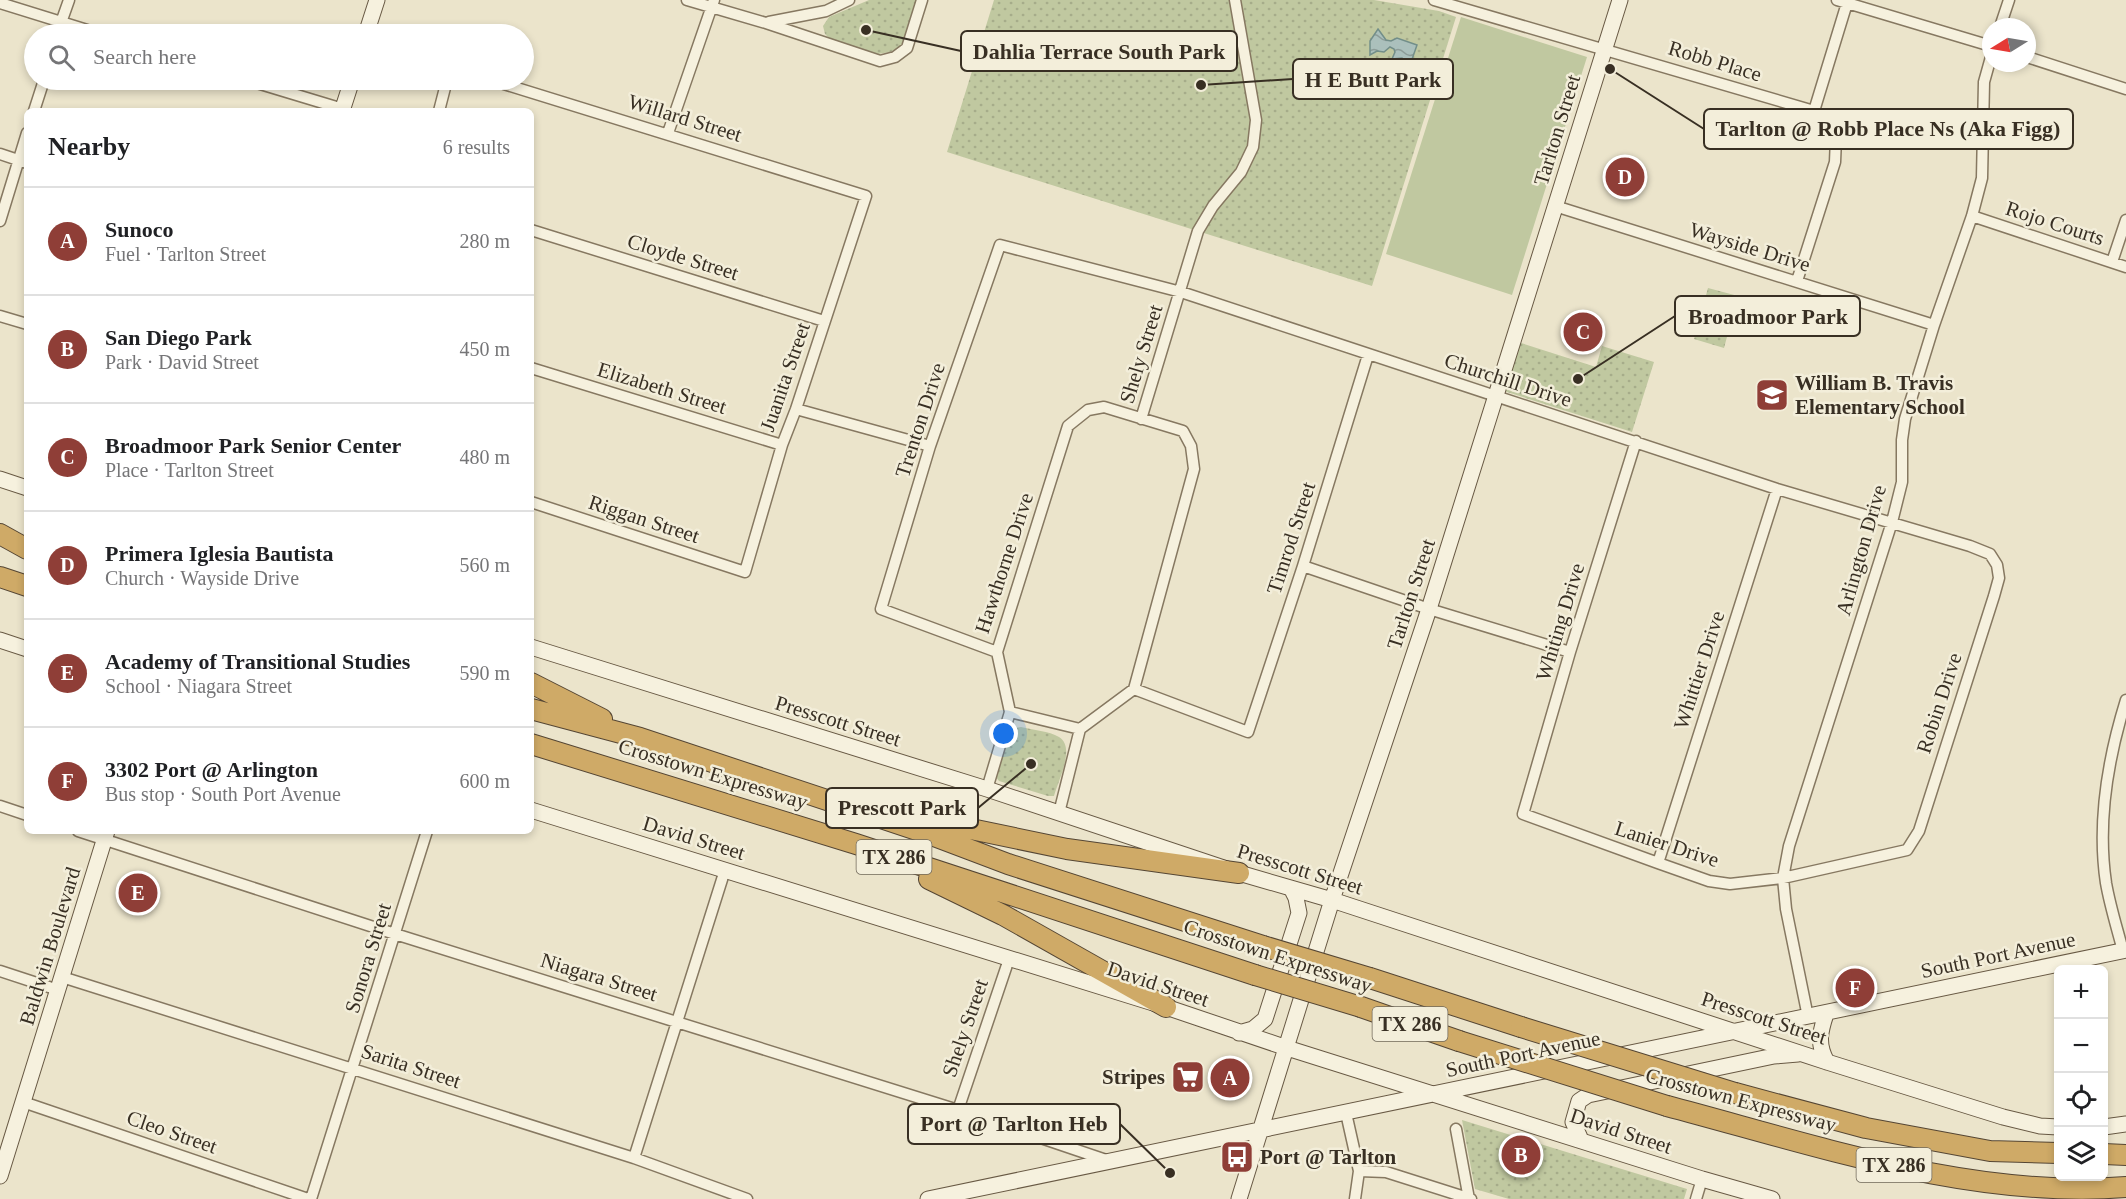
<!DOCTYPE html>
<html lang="en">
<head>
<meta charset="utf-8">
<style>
  body { margin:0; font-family:Georgia,serif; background:#f6f6f6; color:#202124 }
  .controls { position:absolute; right:18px; bottom:18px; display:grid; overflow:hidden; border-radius:9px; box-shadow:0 3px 9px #0003 }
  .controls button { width:54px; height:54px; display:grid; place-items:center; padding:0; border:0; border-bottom:2px solid #e0e0e0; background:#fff; color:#202124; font:30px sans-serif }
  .compass { position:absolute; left:1982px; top:18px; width:54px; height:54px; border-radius:50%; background:#fff; box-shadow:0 3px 9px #0003; rotate:259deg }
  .you { position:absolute; left:1004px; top:734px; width:21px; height:21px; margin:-15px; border:4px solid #fff; border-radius:50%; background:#1a73e8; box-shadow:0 0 0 9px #1a73e833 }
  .badge { display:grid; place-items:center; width:39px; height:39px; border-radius:50%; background:#8f3e37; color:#fff; font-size:20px; font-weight:700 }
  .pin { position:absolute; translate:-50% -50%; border:3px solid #fff; box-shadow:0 2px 6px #0006 }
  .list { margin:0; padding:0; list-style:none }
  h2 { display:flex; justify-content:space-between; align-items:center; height:78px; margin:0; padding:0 24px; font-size:26px }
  h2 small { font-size:20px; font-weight:400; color:#757577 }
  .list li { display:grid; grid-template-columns:39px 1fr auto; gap:18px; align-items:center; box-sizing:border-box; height:108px; padding:0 24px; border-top:2px solid #e0e0e0 }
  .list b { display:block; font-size:22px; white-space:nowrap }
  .list p { margin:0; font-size:20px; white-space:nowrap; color:#757577 }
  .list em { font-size:20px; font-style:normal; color:#757577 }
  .icon { flex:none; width:33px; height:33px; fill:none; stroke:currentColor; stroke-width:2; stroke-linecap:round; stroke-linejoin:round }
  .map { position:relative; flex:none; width:2126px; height:1199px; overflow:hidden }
  .search { position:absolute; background:#fff; box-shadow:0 3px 9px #0003; left:24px; top:24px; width:510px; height:66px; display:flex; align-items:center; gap:15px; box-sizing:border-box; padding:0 21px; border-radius:33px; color:#757577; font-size:22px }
  .panel { position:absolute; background:#fff; box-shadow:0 3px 9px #0003; left:24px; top:108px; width:510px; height:726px; border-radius:9px }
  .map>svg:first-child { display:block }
  .grass { fill:#c0c8a0 }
  .park { fill:url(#park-dots) }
  .water { fill:url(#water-waves); stroke:#728e89; stroke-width:1.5 }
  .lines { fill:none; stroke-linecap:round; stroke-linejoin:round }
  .street-casing { stroke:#867861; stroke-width:13 }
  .secondary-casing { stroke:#685944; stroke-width:17 }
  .highway-casing { stroke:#554634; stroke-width:22 }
  .street { stroke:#f6f1de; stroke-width:10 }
  .secondary { stroke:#f6f1de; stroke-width:15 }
  .highway { stroke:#cfaa67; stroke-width:20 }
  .highway-bridge-casing { stroke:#554634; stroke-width:22; stroke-linecap:butt }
  .highway-bridge { stroke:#cfaa67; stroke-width:20 }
  .labels { text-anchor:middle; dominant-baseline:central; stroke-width:5; stroke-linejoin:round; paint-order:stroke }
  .shield { fill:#f3eeda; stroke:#70685a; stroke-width:1.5 }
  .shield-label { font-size:20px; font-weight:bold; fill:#382f23 }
  .street-label { font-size:21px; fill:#382f23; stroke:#f3eeda }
  .poi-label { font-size:21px; font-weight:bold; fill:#382f23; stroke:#f3eeda; text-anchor:start }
  .leader { fill:none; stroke:#382f23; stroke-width:2 }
  .callout-dot { fill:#382f23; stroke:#f3eeda; stroke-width:2 }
  .callout { fill:#f3eeda; stroke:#382f23; stroke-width:2 }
  .callout-label { font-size:22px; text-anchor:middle; font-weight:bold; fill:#382f23 }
</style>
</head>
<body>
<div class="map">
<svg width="2126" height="1199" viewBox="0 0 2126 1199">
  <defs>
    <pattern id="park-dots" width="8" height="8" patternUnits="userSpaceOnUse" patternTransform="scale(1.5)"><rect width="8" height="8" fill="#c0c8a0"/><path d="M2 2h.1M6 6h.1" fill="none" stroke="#a6ac8a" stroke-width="1.8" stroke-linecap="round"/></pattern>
    <pattern id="water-waves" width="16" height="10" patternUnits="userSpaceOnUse" patternTransform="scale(1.5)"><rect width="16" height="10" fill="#abc0bc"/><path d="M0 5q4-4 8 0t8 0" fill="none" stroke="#8c9c98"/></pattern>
  </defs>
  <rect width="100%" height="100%" fill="#ebe4cb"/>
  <path class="grass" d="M1461,17L1587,57L1512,295L1386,254Z"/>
  <path class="park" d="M869,0H918L904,40L900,47L890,52L878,54L831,40L825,34L823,26L829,17Z
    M994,0H1374L1439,11L1456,17L1372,286L947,152Z
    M1708,288L1738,296L1724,348L1694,339Z
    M1518,342L1596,367L1602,346L1654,362L1632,432L1504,391Z
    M1021,727C1033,730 1049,731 1059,737C1076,747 1058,781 1054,796H1048L999,781L995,776L1008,732L1014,728Z
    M1462,1120L1687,1189L1684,1199H1509L1475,1189Z"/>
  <path class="water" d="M1378,29L1386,40L1391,41L1397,38L1417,45L1410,65L1404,63L1405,60L1402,58L1392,59L1395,52L1394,49L1390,47L1384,52L1377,51L1370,55V41Z"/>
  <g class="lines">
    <g class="street-casing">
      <path id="street" d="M687,0L766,23L880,61L895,57L907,48L922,0
        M1434,0L1814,111
        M1837,0L1991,46
        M0,3L100,34
        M769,22L826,11L849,0
        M2000,27L2009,0
        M57,34L69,0
        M2027,57L2126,89
        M247,80L343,109
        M491,80L866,196L796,409L782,445L745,572L531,502
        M34,111L44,80
        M439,111L447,80
        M668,133L714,0
        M0,154L27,163
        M1555,206L1934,325
        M1972,216L2126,267
        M0,221L27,133
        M531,230L824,321
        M2112,262L2126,220
        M1797,281L1835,162L1836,138L1831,122L1814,111L1847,3
        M0,316L27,324
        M531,368L782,445
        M796,409L930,446
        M1141,419L1198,231L1213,206L1241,172L1253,147L1256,120L1235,0
        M1303,566L1429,609L1570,652
        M997,652L881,609L930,446L1000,245L1181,292L1777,489L1970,546L1990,554L1997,565L1999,578L1994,596L1919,831L1907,850L1783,878L1730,884L1709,881L1658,863L1523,814L1570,652L1636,441
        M1134,689L1248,732L1303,566L1368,355
        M1010,712L1080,729
        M987,789L1010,712L997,652L1068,426L1088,410L1104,407L1183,431L1191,446L1194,469L1134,689L1080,729L1059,813
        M0,806L27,815
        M78,831L395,934L958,1110L1109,1161
        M1658,863L1777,489
        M2123,951C2117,928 2110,906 2106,883C2097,823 2108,758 2126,700
        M0,971L58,990
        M62,977L634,1158L747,1199
        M1808,1017L1786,909L1783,878L1789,846L1892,522L1902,482V440L1905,419L1934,325L1972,216L1982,178L1984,82L1991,57
        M23,1102L308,1199
        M958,1110L1009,959
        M1346,1113L1359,1171L1355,1199
        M1456,1129L1469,1199
        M634,1158L725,870
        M1359,1171L1386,1172L1471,1199
        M311,1199L427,831
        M1696,1199L1702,1179"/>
    </g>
    <g class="secondary-casing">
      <path id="secondary" d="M366,34L377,0
        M342,111L352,80
        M0,479L27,488
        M0,640L27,649
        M531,647L987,789L1239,873L1332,900L1827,1062L2003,1117L2040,1126L2058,1127
        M531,810L1166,1007L1287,1048L1702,1179L1772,1199
        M1826,1014C1820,1032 1817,1044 1827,1062
        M1239,1033L1253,1029L1265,1019L1299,913L1296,898L1291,888
        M2104,1127L2126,1124
        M1581,1140L1573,1122L1579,1101L1588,1095L1774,1056L1798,1054
        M0,1176L107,831
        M928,1199L2126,950
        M1239,1199L1332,900L1429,609L1620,0"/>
    </g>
    <g class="highway-casing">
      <path id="highway" d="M0,534L27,549
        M0,577L27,586
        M531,683L602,719
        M531,709L640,738L926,833L1008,864L1263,946
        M531,744L856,844L1255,975
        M913,817L1067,849L1239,873
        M929,879L1003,915L1166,1007
        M1370,978L1521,1027
        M1361,1007L1459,1041
        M1735,1093L1866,1128L1990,1151L2058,1153
        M1667,1106C1815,1145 1971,1199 2126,1187
        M2104,1154L2126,1155"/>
    </g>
    <use href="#street" class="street"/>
    <use href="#secondary" class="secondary"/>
    <use href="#highway" class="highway"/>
    <g class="highway-bridge-casing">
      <path id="highway-bridge" d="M1263,946L1370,978
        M1255,975L1361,1007
        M1521,1027L1735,1093
        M1459,1041L1667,1106"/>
    </g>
    <use href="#highway-bridge" class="highway-bridge"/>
  </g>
  <defs>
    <g id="school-square" transform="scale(1.725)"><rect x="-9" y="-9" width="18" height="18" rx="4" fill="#8f3e37" stroke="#f3eeda"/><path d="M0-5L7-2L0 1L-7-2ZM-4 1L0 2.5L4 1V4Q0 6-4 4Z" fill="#fff"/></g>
    <g id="supermarket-square" transform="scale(1.725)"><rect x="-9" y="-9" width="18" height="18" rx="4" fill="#8f3e37" stroke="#f3eeda"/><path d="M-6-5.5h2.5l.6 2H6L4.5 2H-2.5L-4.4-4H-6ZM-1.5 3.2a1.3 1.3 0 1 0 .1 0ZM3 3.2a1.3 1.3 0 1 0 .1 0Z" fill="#fff"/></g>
    <g id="bus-square" transform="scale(1.725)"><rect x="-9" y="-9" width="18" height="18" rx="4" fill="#8f3e37" stroke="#f3eeda"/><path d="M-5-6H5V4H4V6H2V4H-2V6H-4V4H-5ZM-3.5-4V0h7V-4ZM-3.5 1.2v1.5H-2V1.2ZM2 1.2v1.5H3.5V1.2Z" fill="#fff"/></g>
  </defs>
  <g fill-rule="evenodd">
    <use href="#school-square" x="1772" y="395"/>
    <use href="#supermarket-square" x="1188" y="1077"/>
    <use href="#bus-square" x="1237" y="1157"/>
  </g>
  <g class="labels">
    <g class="shield">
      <rect x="856.5" y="840" width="75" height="34" rx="4.5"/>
      <rect x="1372.5" y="1007" width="75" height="34" rx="4.5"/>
      <rect x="1856.5" y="1148" width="75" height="34" rx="4.5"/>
    </g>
    <g class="shield-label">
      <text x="894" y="857">TX 286</text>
      <text x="1410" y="1024">TX 286</text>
      <text x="1894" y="1165">TX 286</text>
    </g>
    <g class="street-label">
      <text transform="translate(1715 61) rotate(17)">Robb Place</text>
      <text transform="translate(685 118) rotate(17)">Willard Street</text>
      <text transform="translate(1557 130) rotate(-73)">Tarlton Street</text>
      <text transform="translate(2055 223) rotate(18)">Rojo Courts</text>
      <text transform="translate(1750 247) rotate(17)">Wayside Drive</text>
      <text transform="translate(683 257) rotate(17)">Cloyde Street</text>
      <text transform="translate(1141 354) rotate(-73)">Shely Street</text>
      <text transform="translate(785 377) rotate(-71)">Juanita Street</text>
      <text transform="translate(1508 380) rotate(18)">Churchill Drive</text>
      <text transform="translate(662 388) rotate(17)">Elizabeth Street</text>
      <text transform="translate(920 420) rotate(-72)">Trenton Drive</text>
      <text transform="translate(644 519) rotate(18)">Riggan Street</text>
      <text transform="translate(1291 538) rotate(-72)">Timrod Street</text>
      <text transform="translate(1861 550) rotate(-74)">Arlington Drive</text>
      <text transform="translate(1004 563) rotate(-72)">Hawthorne Drive</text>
      <text transform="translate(1411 594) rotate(-72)">Tarlton Street</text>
      <text transform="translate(1560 622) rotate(-73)">Whiting Drive</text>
      <text transform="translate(1699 670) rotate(-72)">Whittier Drive</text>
      <text transform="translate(1939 703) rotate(-72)">Robin Drive</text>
      <text transform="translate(838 721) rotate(17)">Presscott Street</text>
      <text transform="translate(713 774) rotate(17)">Crosstown Expressway</text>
      <text transform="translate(694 838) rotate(17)">David Street</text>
      <text transform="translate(1667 844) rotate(18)">Lanier Drive</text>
      <text transform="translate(1300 869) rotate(17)">Presscott Street</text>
      <text transform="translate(50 946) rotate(-73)">Baldwin Boulevard</text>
      <text transform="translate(1998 955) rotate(-12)">South Port Avenue</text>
      <text transform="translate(1278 956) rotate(18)">Crosstown Expressway</text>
      <text transform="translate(368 958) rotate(-73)">Sonora Street</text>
      <text transform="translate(599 977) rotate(17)">Niagara Street</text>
      <text transform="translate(1158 984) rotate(18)">David Street</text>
      <text transform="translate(1764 1018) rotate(18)">Presscott Street</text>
      <text transform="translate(965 1028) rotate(-71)">Shely Street</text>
      <text transform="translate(1523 1054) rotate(-12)">South Port Avenue</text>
      <text transform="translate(411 1066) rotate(18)">Sarita Street</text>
      <text transform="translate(1741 1100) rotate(15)">Crosstown Expressway</text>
      <text transform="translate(1621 1131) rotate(18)">David Street</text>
      <text transform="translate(172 1132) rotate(19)">Cleo Street</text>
    </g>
    <g class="poi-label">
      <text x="1795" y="383">William B. Travis<tspan x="1795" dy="24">Elementary School</tspan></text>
      <text x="1165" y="1077" text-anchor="end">Stripes</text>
      <text x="1260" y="1157">Port @ Tarlton</text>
    </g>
  </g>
  <path class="leader" d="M866 30L961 51M1201 85L1293 79M1610 69L1704 129M1578 379L1675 316M1031 764L978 808M1170 1173L1120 1124"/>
  <g class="callout-dot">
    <circle cx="866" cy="30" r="6"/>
    <circle cx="1201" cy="85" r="6"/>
    <circle cx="1610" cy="69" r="6"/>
    <circle cx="1578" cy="379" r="6"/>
    <circle cx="1031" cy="764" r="6"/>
    <circle cx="1170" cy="1173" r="6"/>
  </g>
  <g class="callout">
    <rect x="961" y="31" width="276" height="40" rx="6"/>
    <rect x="1293" y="59" width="160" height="40" rx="6"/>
    <rect x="1704" y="109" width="369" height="40" rx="6"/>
    <rect x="1675" y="296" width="185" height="40" rx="6"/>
    <rect x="826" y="788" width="152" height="40" rx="6"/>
    <rect x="908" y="1104" width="212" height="40" rx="6"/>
  </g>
  <g class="callout-label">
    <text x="1099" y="59">Dahlia Terrace South Park</text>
    <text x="1373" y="87">H E Butt Park</text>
    <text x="1888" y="136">Tarlton @ Robb Place Ns (Aka Figg)</text>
    <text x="1768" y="324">Broadmoor Park</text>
    <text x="902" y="815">Prescott Park</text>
    <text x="1014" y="1131">Port @ Tarlton Heb</text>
  </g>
</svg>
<div class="controls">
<button>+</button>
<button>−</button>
<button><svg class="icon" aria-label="locate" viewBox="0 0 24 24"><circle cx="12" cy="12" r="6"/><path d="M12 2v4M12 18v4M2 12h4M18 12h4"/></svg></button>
<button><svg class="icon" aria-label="layers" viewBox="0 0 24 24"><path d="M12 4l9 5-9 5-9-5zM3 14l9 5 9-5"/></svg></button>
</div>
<svg class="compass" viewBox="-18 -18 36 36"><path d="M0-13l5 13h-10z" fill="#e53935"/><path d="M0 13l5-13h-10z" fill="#757577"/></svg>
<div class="you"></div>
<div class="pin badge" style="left:1230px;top:1078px">A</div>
<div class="pin badge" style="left:1521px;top:1155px">B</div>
<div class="pin badge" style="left:1583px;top:332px">C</div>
<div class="pin badge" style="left:1625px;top:177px">D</div>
<div class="pin badge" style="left:138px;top:893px">E</div>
<div class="pin badge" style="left:1855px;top:988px">F</div>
<div class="search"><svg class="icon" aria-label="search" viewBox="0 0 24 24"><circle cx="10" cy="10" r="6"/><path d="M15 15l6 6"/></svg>Search here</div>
<section class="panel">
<h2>Nearby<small>6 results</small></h2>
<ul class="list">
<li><span class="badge">A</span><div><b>Sunoco</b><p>Fuel · Tarlton Street</p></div><em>280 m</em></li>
<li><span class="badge">B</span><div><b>San Diego Park</b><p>Park · David Street</p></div><em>450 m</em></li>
<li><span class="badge">C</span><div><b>Broadmoor Park Senior Center</b><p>Place · Tarlton Street</p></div><em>480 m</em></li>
<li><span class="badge">D</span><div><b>Primera Iglesia Bautista</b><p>Church · Wayside Drive</p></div><em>560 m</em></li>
<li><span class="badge">E</span><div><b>Academy of Transitional Studies</b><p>School · Niagara Street</p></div><em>590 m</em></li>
<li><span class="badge">F</span><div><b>3302 Port @ Arlington</b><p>Bus stop · South Port Avenue</p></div><em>600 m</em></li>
</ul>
</section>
</div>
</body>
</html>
